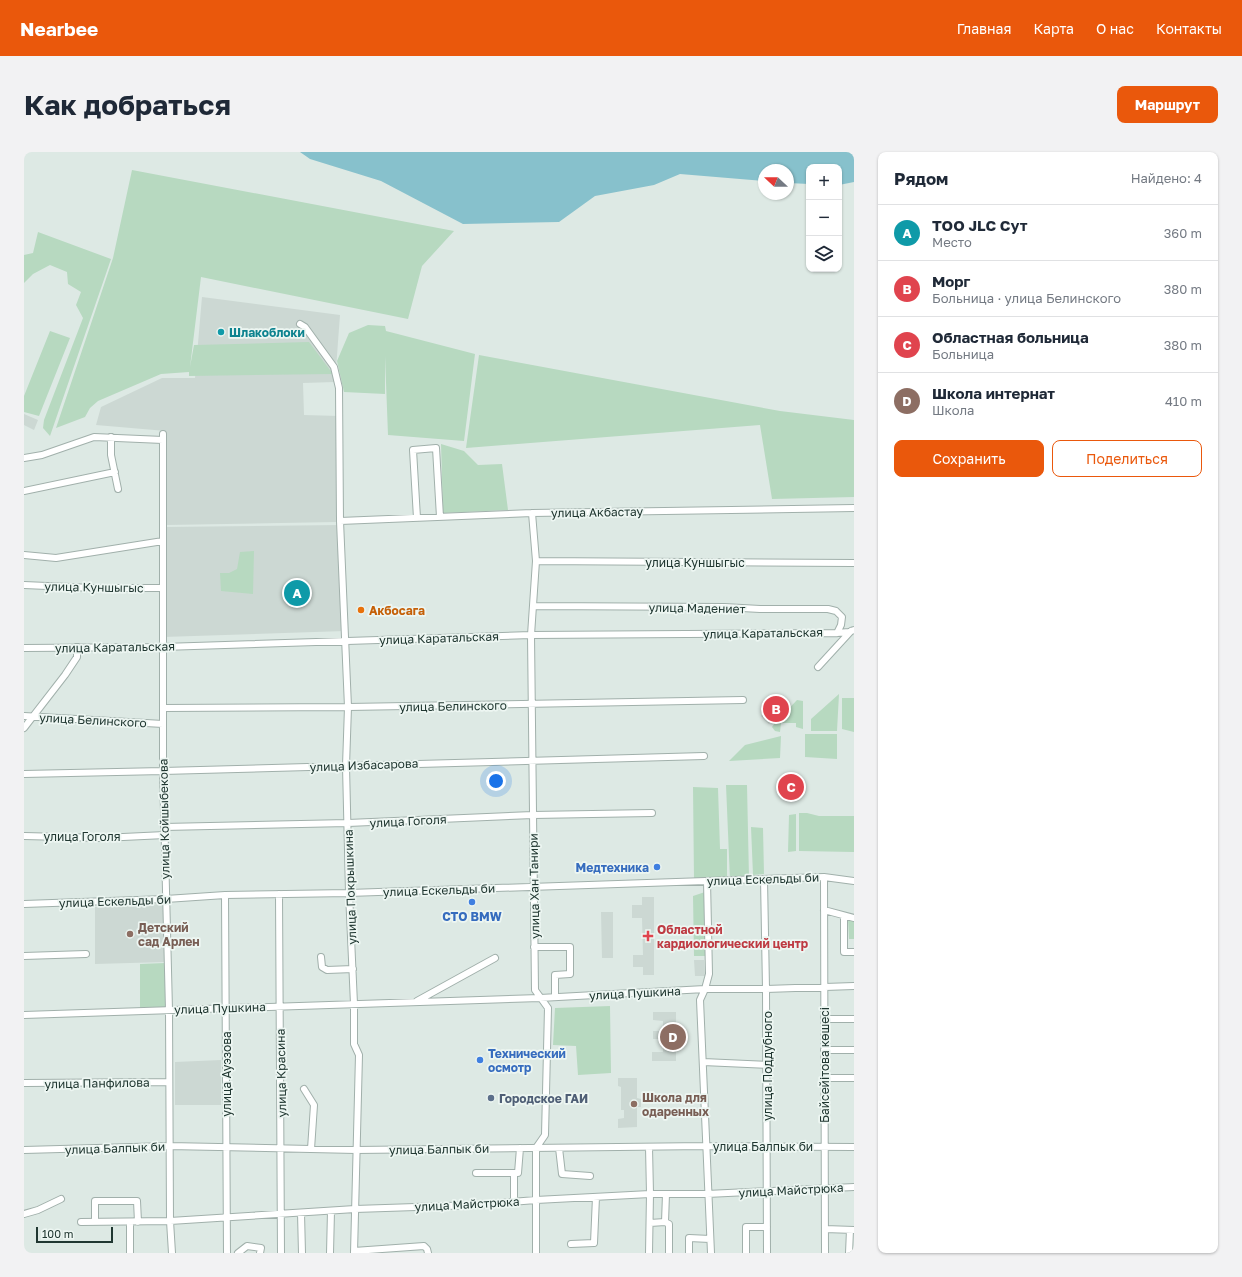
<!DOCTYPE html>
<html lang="ru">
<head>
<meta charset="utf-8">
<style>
  body { margin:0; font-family:"Golos Text",sans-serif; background:#f2f2f3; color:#1f2937 }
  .controls { position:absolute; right:12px; top:12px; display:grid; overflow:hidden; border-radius:8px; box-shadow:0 1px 3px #0004 }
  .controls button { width:36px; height:36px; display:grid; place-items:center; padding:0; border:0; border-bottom:1px solid #e0e1e3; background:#fff; color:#1f2937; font:20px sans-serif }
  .compass { position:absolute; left:734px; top:12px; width:36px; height:36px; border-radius:50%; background:#fff; box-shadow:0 1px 3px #0004; rotate:292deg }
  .scale { position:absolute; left:12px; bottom:10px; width:77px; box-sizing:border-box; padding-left:4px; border:2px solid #203731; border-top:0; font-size:11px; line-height:14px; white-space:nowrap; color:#203731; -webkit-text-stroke:3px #edf6f2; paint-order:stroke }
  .you { position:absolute; left:472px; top:629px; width:14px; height:14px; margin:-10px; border:3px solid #fff; border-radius:50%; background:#1a73e8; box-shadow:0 0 0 6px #1a73e833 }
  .badge { display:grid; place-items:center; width:26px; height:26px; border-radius:50%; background:#ea580c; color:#fff; font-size:13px; font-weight:700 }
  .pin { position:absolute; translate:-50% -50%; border:2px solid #fff; box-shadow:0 1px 4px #0006 }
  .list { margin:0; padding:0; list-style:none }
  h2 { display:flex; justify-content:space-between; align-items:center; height:52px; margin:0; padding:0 16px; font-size:17px }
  h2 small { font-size:13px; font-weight:400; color:#747a83 }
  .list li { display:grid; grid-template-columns:26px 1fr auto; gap:12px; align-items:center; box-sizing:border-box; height:56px; padding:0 16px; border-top:1px solid #e0e1e3 }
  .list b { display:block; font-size:15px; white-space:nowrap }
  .list p { margin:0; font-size:13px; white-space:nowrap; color:#747a83 }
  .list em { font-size:13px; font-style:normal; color:#747a83 }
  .actions { display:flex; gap:8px; padding:12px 16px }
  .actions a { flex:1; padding:9px 0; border:1px solid #ea580c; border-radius:8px; text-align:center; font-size:14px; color:#ea580c }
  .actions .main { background:#ea580c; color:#fff }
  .icon { flex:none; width:22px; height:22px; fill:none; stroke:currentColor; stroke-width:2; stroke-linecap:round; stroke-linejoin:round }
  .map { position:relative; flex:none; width:830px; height:1101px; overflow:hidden; border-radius:8px }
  header { display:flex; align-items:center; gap:24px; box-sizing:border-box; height:56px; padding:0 20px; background:#ea580c; color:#fff }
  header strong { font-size:19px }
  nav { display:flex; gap:22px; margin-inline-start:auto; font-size:14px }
  .intro { display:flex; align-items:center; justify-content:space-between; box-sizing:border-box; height:96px; padding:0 24px }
  h1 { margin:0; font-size:28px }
  .button { padding:10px 18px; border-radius:8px; background:#ea580c; color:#fff; font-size:14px; font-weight:700 }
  main { display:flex; gap:24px; padding:0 24px }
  aside { flex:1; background:#fff; border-radius:8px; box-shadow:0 1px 3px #0004 }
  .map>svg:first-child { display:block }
  .built { fill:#ccd8d3 }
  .green { fill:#b7d9c0 }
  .water { fill:#87c1cc }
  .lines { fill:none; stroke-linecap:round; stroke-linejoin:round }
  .minor-casing { stroke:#a1b0ab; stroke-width:8 }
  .minor { stroke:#fff; stroke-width:6 }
  .culture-dot { fill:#0f9aa8; stroke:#edf6f2; stroke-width:1.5 }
  .food-dot { fill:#e8710a; stroke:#edf6f2; stroke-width:1.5 }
  .shop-dot { fill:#3f7fe0; stroke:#edf6f2; stroke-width:1.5 }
  .education-dot { fill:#8d6e63; stroke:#edf6f2; stroke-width:1.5 }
  .health-dot { fill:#e0444e; stroke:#edf6f2; stroke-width:1.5 }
  .service-dot { fill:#5c6f8a; stroke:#edf6f2; stroke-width:1.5 }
  .labels { text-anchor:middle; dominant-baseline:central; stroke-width:3.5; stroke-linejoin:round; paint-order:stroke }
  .culture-label { font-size:12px; font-weight:bold; fill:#0d838f; stroke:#edf6f2; text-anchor:start }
  .street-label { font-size:12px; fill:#203731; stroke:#edf6f2 }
  .food-label { font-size:12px; font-weight:bold; fill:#c56008; stroke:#edf6f2; text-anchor:start }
  .shop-label { font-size:12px; font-weight:bold; fill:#366cbe; stroke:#edf6f2; text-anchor:end }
  .education-label { font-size:12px; font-weight:bold; fill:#785e54; stroke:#edf6f2; text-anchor:start }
  .health-label { font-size:12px; font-weight:bold; fill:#be3a42; stroke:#edf6f2; text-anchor:start }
  .service-label { font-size:12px; font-weight:bold; fill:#4e5e75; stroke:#edf6f2; text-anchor:start }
</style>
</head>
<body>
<header>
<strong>Nearbee</strong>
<nav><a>Главная</a><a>Карта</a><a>О нас</a><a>Контакты</a></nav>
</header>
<div class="intro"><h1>Как добраться</h1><a class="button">Маршрут</a></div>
<main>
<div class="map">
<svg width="830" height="1101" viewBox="0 0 830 1101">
  <rect width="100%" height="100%" fill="#dde9e4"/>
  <path class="built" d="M178,145L316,163L311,230L279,231L280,263L315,264L312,370L142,373V279L72,273L77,255L138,226H171Z
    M0,262L14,268L10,278L0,273Z
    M316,373L321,479L139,485V375Z
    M757,543L765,551L745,572L737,564Z
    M618,745H630V823H619V815H609V803H619L618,766H608V753H618Z
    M139,752L141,810L71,812V755Z
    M577,760H589V806H578Z
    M670,808H680L681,824H671Z
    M629,860H652V909H628V900H639V887H629V879H639V869L629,868Z
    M197,908V953H151V910Z
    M594,926H613V946L617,947V955H613V975L594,976V967L600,966V958H597V935L594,934Z"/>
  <path class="green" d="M108,18L430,79L398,114L384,167L177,125L166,215L170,193L285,190L309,222L165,224V220L137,222L74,249L66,256L61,265L32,276L89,106Z
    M14,80L87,107L26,284L19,276L20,268L59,166L52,153L57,140L44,132L43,120L26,113L9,122L0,131V103L9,101Z
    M344,173L361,174L362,179L451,202L440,289L364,283L361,204V242L320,240L313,209L325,181Z
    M26,179L46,186L15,264L0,260V244Z
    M455,203L756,259L830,268V345L748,347L736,273L442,296Z
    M417,292L440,299L454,313L478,312L484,358L419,361Z
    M230,399L229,442L197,439L196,421H205L213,417L216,400Z
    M815,542L813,579H787V567Z
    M818,546H830V580L818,577Z
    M773,548L779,549V577L772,575V571H757L756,580L751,579L748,575L751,571Z
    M781,582H813V607L781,605Z
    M757,584L756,606L705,609L721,593Z
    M702,633H723L725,726L706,728Z
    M669,635L694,636L696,697H703V727L670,728Z
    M775,661H783L795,664H830V700L775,699Z
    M772,662V699L764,700L765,663Z
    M727,675L739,676L740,722L729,723Z
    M681,740L683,804H670L669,744Z
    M824,767L830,769V787H825Z
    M141,811L143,856L116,857V812Z
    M586,854L587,921L554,923L552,894L529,893L531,856Z"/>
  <path class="water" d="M276,0H830V30L815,33V15H785V32L764,31V18H740V29L656,22L630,33L571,44L535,70L439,72L357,29L286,7Z"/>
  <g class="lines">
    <g class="minor-casing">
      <path id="minor" d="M276,172L281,175L310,215L315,236L316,369L324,555L322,614L325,741L330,852V892L335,903L330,1101
        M139,282V619L145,858L146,1069L148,1101
        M87,285V303L94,337
        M0,306L18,303L70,285L139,288
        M0,339L91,320
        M508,361L512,409L507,483L511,838L524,856L521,983L512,996V1101
        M393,366L389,298L412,296L416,365
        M316,369L508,361L830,356
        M0,403L32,406L139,389
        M512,409L830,411
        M0,433L69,436H139
        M509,454L700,455L736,457H804L812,459L818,465L817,473L813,481
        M0,496L139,495L507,483L813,481L825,480L830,478
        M794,515L827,479
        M139,556L324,555L719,548
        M0,564L139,572
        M0,576L41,523L53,505V495
        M0,622L139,619L680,604
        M140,675L324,671L509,663L628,661
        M0,684L78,686L141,683
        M800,725L801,1101
        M740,727L742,837L743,1101
        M683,729L685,822L681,837L676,848L687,1101
        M255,742L257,1101
        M201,743L203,1101
        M0,752L142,747L201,743L325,741L800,725L830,729
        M800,758L830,766
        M820,764V800H830
        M510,795H546V822L531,823V845
        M0,804L62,802
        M297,805L298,815L303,818L329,817
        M393,849L471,806
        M0,863L516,846L681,837H742L830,834
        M800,867H830
        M800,898H830
        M679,910L743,913
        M800,926H830
        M0,931L145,930
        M280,937L290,953L287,997
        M625,995L626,1042L625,1101
        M535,996L538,1022L566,1024
        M0,998L145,994L332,998L682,994L830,995
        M452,1021H494L496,996
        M642,1042L641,1070L645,1072V1101
        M490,1050V1021
        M277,1061L278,1101
        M0,1062L14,1058L37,1047
        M57,1070L146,1069L331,1057L452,1053L512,1048L626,1042H683L830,1035
        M71,1070V1049H113L114,1070
        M626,1071L641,1070
        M801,1077L830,1078
        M547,1092L570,1091L572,1045
        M330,1099L400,1094L403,1097L404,1101
        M106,1101V1070
        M214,1101L223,1094L237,1096L236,1101
        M306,1101L307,1059
        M665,1101V1086L686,1087
        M722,1101V1075H743
        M825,1101L826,1078"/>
    </g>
    <use href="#minor" class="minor"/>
  </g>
  <circle class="culture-dot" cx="197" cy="180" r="4"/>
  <circle class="food-dot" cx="337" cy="458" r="4"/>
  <g class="shop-dot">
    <circle cx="633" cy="715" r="4"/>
    <circle cx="448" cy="750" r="4"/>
    <circle cx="456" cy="908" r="4"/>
  </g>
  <g class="education-dot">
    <circle cx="106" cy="782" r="4"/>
    <circle cx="610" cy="952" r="4"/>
  </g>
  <path class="health-dot" d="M622 778h4v4h4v4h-4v4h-4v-4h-4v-4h4z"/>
  <circle class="service-dot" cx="467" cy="946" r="4"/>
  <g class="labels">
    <g class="culture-label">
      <text x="205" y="180">Шлакоблоки</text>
    </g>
    <g class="street-label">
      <text transform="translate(573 360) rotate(-1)">улица Акбастау</text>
      <text x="671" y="410">улица Куншыгыс</text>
      <text transform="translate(70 435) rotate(1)">улица Куншыгыс</text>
      <text transform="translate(673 456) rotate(1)">улица Мадениет</text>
      <text transform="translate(739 481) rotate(-1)">улица Каратальская</text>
      <text transform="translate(415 486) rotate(-2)">улица Каратальская</text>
      <text transform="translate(91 495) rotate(-1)">улица Каратальская</text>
      <text transform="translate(429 554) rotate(-1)">улица Белинского</text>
      <text transform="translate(69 568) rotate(3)">улица Белинского</text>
      <text transform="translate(340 613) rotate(-2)">улица Избасарова</text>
      <text transform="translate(140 667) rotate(-91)">улица Койшыбекова</text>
      <text transform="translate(384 669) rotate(-3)">улица Гоголя</text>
      <text x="58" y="684">улица Гоголя</text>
      <text transform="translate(739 727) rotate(-2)">улица Ескельды би</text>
      <text transform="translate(510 734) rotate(-91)">улица Хан Танири</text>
      <text transform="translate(326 735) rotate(-92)">улица Покрышкина</text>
      <text transform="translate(415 738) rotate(-2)">улица Ескельды би</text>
      <text transform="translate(91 749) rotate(-2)">улица Ескельды би</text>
      <text transform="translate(611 841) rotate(-3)">улица Пушкина</text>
      <text transform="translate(196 856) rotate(-2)">улица Пушкина</text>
      <text transform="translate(800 913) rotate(-90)">Байсейітова көшесі</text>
      <text transform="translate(743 914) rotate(-90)">улица Поддубного</text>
      <text transform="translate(257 921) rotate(-91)">улица Красина</text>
      <text transform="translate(202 922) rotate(-90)">улица Ауэзова</text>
      <text transform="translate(73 931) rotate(-1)">улица Панфилова</text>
      <text x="739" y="994">улица Балпык би</text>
      <text transform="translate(91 996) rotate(-2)">улица Балпык би</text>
      <text transform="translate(415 997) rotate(-1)">улица Балпык би</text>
      <text transform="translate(767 1038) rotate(-3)">улица Майстрюка</text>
      <text transform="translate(443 1052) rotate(-3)">улица Майстрюка</text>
    </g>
    <g class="food-label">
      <text x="345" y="458">Акбосага</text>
    </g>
    <g class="shop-label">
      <text x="625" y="715">Медтехника</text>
      <text x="448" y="764" text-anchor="middle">СТО BMW</text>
      <text x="464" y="901" text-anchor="start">Технический<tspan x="464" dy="14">осмотр</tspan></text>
    </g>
    <g class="education-label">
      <text x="114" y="775">Детский<tspan x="114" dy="14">сад Арлен</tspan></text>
      <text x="618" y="945">Школа для<tspan x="618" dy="14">одаренных</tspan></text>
    </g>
    <g class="health-label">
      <text x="633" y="777">Областной<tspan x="633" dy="14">кардиологический центр</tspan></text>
    </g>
    <g class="service-label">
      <text x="475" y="946">Городское ГАИ</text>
    </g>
  </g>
</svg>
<div class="controls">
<button>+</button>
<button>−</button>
<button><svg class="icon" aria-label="layers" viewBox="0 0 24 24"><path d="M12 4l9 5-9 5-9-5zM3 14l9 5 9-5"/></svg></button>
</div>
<svg class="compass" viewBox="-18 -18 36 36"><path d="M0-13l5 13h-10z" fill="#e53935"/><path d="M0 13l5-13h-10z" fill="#747a83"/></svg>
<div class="scale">100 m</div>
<div class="you"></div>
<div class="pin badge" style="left:273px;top:441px;background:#0f9aa8">A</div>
<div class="pin badge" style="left:752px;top:557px;background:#e0444e">B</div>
<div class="pin badge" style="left:767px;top:635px;background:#e0444e">C</div>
<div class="pin badge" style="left:649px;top:885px;background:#8d6e63">D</div>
</div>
<aside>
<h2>Рядом<small>Найдено: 4</small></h2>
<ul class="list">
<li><span class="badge" style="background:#0f9aa8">A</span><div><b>ТОО JLC Сут</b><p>Место</p></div><em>360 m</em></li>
<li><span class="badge" style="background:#e0444e">B</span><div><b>Морг</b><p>Больница · улица Белинского</p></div><em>380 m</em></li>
<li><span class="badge" style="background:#e0444e">C</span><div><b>Областная больница</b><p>Больница</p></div><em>380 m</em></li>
<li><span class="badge" style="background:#8d6e63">D</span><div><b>Школа интернат</b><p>Школа</p></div><em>410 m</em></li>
</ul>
<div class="actions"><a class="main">Сохранить</a><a>Поделиться</a></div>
</aside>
</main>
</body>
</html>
